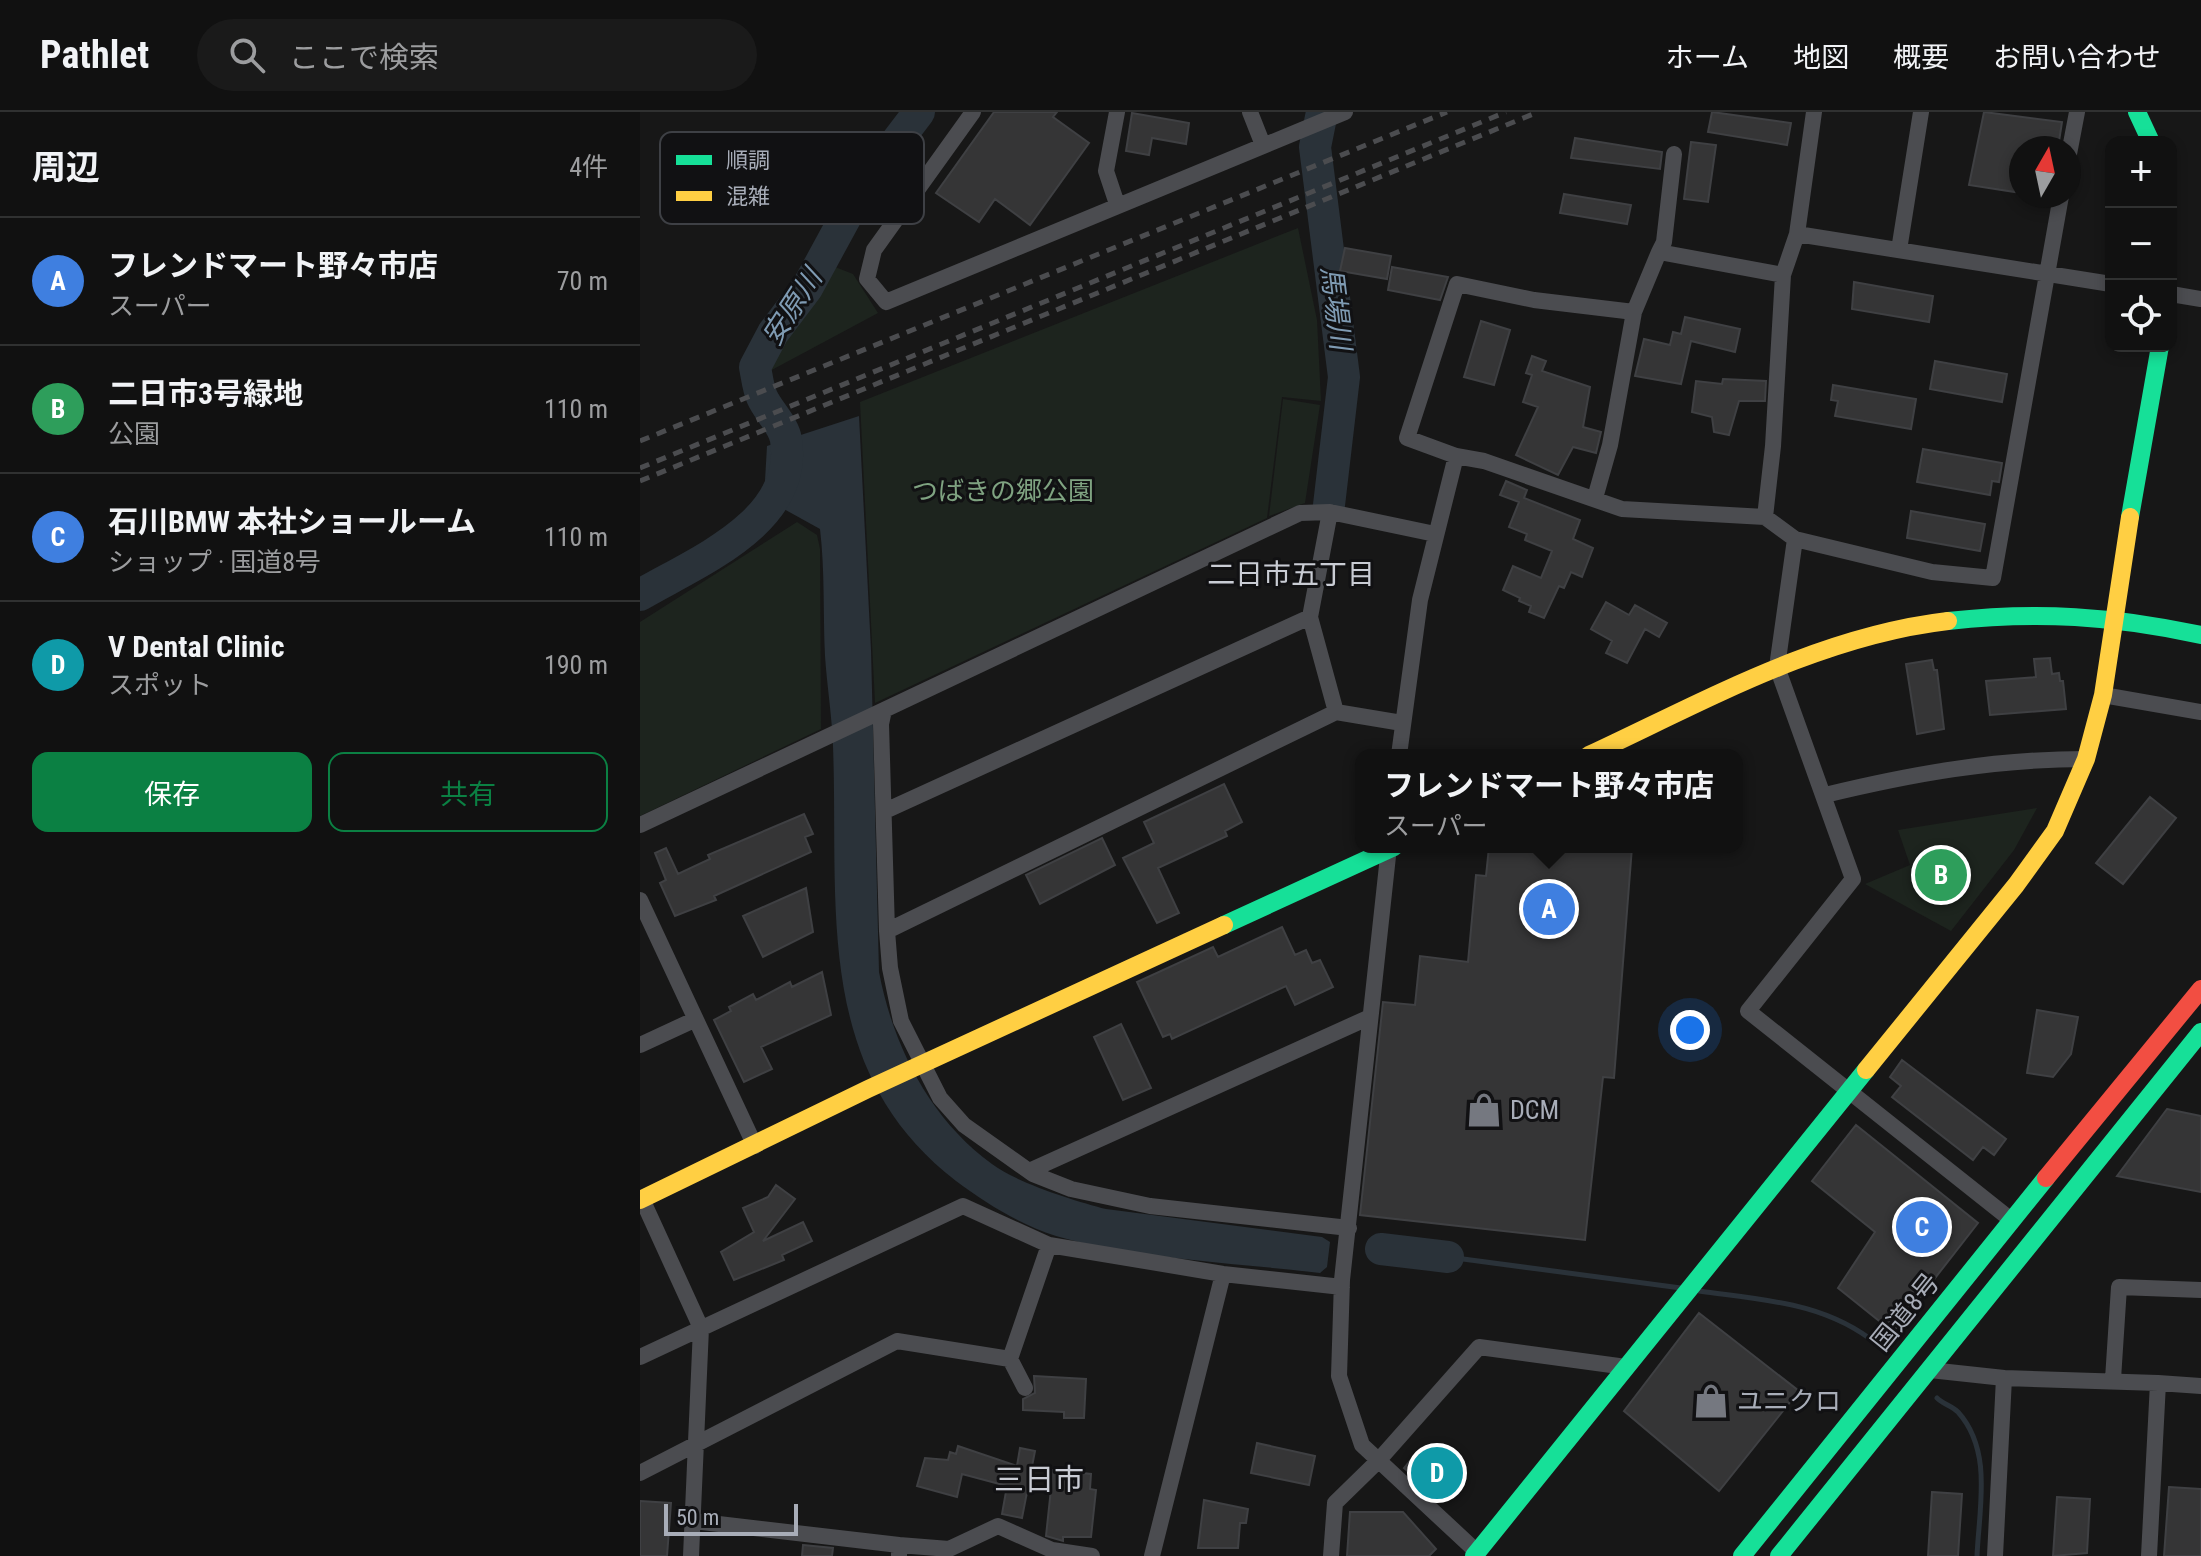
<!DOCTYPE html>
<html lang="ja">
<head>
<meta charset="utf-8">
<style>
  body { margin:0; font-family:"Roboto Condensed","Noto Sans JP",sans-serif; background:#1a1a1a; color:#f1f3f6 }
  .controls { position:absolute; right:24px; top:24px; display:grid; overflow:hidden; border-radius:16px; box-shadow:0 4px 12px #0003 }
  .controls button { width:72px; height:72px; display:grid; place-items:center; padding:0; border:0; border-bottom:2px solid #303131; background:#111; color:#f1f3f6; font:40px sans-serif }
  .compass { position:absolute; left:1369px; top:24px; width:72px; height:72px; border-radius:50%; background:#111; box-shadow:0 4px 12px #0003; rotate:9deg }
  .scale { position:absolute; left:24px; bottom:20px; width:134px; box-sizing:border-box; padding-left:8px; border:4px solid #a8adb8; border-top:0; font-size:22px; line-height:28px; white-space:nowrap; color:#a8adb8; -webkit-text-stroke:6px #111113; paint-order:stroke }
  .you { position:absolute; left:1050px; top:918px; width:28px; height:28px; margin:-20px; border:6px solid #fff; border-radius:50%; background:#1a73e8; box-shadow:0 0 0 12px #1a73e833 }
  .badge { display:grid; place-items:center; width:52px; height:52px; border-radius:50%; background:#0b8043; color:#fff; font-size:26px; font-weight:700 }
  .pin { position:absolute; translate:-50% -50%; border:4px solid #fff; box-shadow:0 2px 8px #0006 }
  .popup { position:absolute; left:715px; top:637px; width:388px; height:104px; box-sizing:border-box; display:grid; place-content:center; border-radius:16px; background:#111; filter:drop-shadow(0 2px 6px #0005); font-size:26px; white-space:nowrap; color:#9c9d9f }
  .popup b { font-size:30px; color:#f1f3f6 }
  .popup::after { content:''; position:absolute; left:50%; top:100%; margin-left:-16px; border:16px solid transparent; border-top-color:#111 }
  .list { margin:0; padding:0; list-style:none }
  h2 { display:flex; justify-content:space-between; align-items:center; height:104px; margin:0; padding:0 32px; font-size:34px }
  h2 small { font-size:26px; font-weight:400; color:#9c9d9f }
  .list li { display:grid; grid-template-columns:52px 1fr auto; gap:24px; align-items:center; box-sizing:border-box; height:128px; padding:0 32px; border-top:2px solid #303131 }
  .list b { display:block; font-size:30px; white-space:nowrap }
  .list p { margin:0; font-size:26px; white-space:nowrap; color:#9c9d9f }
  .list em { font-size:26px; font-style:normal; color:#9c9d9f }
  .actions { display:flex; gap:16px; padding:24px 32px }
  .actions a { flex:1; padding:18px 0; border:2px solid #0b8043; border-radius:16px; text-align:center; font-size:28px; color:#0b8043 }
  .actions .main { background:#0b8043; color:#fff }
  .icon { flex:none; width:44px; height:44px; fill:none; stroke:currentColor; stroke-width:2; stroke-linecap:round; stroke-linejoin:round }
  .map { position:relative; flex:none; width:1561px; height:1444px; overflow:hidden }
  header { display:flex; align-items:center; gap:48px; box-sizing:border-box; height:112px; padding:0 40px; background:#111; border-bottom:2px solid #303131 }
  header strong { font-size:38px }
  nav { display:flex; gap:44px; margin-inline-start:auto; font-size:28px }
  .search { width:560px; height:72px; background:#1a1a1a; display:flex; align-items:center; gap:20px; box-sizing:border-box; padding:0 28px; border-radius:44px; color:#9c9d9f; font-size:30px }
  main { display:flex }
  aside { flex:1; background:#111 }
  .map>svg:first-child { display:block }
  .green { fill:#1d241e }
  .water { fill:#2a3239 }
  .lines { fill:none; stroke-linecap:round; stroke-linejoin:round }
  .stream { stroke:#2a3239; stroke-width:5 }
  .river { stroke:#2a3239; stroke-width:32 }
  .building { fill:#353536; stroke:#3f4043; stroke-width:2 }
  .street { stroke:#4b4c50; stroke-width:16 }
  .fast { stroke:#16e098; stroke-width:18 }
  .slow { stroke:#ffcf43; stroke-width:18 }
  .jam { stroke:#f24e42; stroke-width:18 }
  .rail { stroke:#4b4c4f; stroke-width:5; stroke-dasharray:10 8; stroke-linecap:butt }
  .labels { text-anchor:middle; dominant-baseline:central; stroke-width:6; stroke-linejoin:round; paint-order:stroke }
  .park-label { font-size:26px; fill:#7fa381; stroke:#111113 }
  .poi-label { font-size:26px; fill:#a8adb8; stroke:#111113; text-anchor:start }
  .street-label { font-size:26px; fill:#a8adb8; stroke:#111113 }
  .water-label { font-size:28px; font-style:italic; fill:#7f9bb3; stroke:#111113 }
  .neighbourhood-label { font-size:28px; fill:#c9ccd4; stroke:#111113 }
  .quarter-label { font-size:30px; fill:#c9ccd4; stroke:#111113 }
  .key { fill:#111113; stroke:#3e4045; stroke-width:2 }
  .key-label { font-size:22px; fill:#a8adb8 }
</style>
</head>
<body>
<header>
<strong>Pathlet</strong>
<div class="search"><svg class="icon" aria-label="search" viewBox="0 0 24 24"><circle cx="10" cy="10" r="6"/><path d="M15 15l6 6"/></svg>ここで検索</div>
<nav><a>ホーム</a><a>地図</a><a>概要</a><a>お問い合わせ</a></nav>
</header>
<main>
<aside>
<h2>周辺<small>4件</small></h2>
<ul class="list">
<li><span class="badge" style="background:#3f7fe0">A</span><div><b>フレンドマート野々市店</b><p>スーパー</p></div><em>70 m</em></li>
<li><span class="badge" style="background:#2e9e5b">B</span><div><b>二日市3号緑地</b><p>公園</p></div><em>110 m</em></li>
<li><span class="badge" style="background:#3f7fe0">C</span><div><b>石川BMW 本社ショールーム</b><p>ショップ · 国道8号</p></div><em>110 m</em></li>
<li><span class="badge" style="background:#0f9aa8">D</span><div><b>V Dental Clinic</b><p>スポット</p></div><em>190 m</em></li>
</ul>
<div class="actions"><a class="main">保存</a><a>共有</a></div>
</aside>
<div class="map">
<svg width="1561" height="1444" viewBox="0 0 1561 1444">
  <rect width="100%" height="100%" fill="#171717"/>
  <path class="green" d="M658,116L677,208L681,289L642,285L627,406L235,591L220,290Z
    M190,153L213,162L238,201L128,260L132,239L172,187Z
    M643,287L680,293L665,391L629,404Z
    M157,410L177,423L180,437L181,617L0,704V510Z
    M1397,696L1374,738L1311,819L1225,772L1270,753L1258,718Z"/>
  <path class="water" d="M219,304L231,538L239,860C253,934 290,1007 352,1052C377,1071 435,1089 466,1097L682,1125L690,1130L687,1155L680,1161C599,1151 493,1147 416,1124C379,1112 347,1092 316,1069C172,958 199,794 193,634C192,604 187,574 185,544C183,502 185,459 180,417L124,386L127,334Z"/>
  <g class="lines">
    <path class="stream" d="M808,1145L1041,1176
      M1059,1179C1123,1188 1186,1190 1238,1233
      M1297,1286C1303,1292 1312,1294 1318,1300C1353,1339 1339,1396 1337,1444"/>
    <path class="river" d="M682,0L675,35L704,265L689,393
      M0,483C56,450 159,410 146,328C144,313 128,299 122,285C118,276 117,265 115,255L133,221L167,176L222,75L279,0
      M741,1137L808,1145"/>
  </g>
  <path class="building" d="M354,0H417L413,5L449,31L390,113L355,87L339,110L296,81Z
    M1072,0L1151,11L1147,33L1068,20Z
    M1344,0L1422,10L1418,36H1381V77L1376,76L1375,80L1329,73Z
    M492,1L549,11L546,32L512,26L509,43L486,39Z
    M935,26L1022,40L1020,57L931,46Z
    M1051,30L1076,33L1068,90L1044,87Z
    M924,82L991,93L987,112L920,101Z
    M705,136L751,144L747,167L700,159Z
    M752,155L808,165L800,188L748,178Z
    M1214,170L1293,184L1289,210L1212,197Z
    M1045,205L1100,217L1095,240L1051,229L1041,272L995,264L1004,227L1030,233L1033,220L1041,222Z
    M841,209L870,218L854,273L824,265Z
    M892,244L906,249L902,259L950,275L943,315L961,320L956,341L933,335L918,363L876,343L898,295L883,290L892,263L886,261Z
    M1295,249L1367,262L1362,290L1290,277Z
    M1083,267L1126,269L1125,289H1099L1089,323L1074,320L1072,305L1052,300L1056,269L1082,272Z
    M1193,273L1276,287L1271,317L1195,304L1198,289L1191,288Z
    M1283,337L1362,351L1359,370L1352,369L1350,383L1277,370Z
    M866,369L887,378L884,386L940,408L933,427L953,436L942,465L931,460L924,476L919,474L904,506L889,500L891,494L879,489L880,486L863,478L873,454L901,466L912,439L885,428L887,422L869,415L879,390L860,383Z
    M1271,399L1345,412L1340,439L1267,426Z
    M966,490L989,503L995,493L1027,511L1019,525L1005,517L987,551L966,541L972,529L951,517Z
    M1410,546L1412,562L1419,561L1420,569H1423L1426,597L1350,603L1346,569L1396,565L1394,547Z
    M1292,548L1294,558H1297L1304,617L1277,622L1266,552Z
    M584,672L602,710L585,719L587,724L518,756L539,801L517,811L483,746L514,731L504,710Z
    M1510,685L1536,706L1483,772L1456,751Z
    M164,702L173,722L165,725L171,740L74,784L76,788L35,804L20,771L26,768L15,741L26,736L38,762L70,747L68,743Z
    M462,726L475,753L400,792L386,763Z
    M849,735H992L974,966L963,965L945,1128L720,1103L743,890L775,893L780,844L828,850L836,763L846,764Z
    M166,776L173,820L123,845L103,804Z
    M642,815L655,843L666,838L672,851L680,848L693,875L655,893L646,874L532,927L530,922L523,925L497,870L573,835L578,845Z
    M182,860L191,903L121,935L132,957L104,970L74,908L91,899L89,895L113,882L116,888L150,870L152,875Z
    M1397,898L1438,905L1431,942L1413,965L1387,961Z
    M481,912L511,976L483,988L454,925Z
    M1262,948L1366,1027L1354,1043L1343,1035L1333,1048L1252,985L1261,974L1250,965Z
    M1527,997L1561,1004V1080L1477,1064Z
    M1216,1013L1338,1111L1253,1220L1198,1176L1235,1120L1172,1069Z
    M136,1073L155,1087L123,1129L163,1110L172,1129L142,1143L144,1148L94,1168L81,1140L114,1120L103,1096L128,1085Z
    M1059,1201L1159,1279L1079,1379L984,1299Z
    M394,1264L446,1267L444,1306H424V1300L383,1298V1287L395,1281Z
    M617,1331L675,1344L669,1373L611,1361Z
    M800,1332L824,1350L822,1366L804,1389L764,1356L779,1338Z
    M318,1334L377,1354L380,1336L395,1339L382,1406L362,1402L367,1374L322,1362L317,1385L277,1374L285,1346L308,1348L310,1340L316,1342Z
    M413,1358L451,1362L450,1377L456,1378L451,1425H423V1429L406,1424Z
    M1529,1375L1561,1377V1444H1524Z
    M1292,1380L1322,1382L1318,1444H1288Z
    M1417,1385L1450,1387L1447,1441L1413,1444Z
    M564,1388L608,1397L606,1411H600L598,1436H558Z
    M0,1389L31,1391L27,1444H0Z
    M710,1400H763L796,1437L789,1444H707Z
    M163,1433L193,1436L192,1444H162Z"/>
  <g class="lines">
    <path class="street" d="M333,0L234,138L227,167L246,190L705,0
      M477,0L466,59L477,92
      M610,0L623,33
      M1429,42L1437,0
      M1157,122L1471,172
      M1259,138L1281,0
      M1019,140L1024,130L1034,42
      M1531,182L1561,187
      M816,344L767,326L817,172L894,188L994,200
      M955,386L970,333L994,200L1019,140L1143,163L1157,122L1174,0
      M1125,405L1133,334L1143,163
      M1155,427L1137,555L1213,767L1108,899L1370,1107
      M1463,583L1561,600
      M696,600L762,611
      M759,643L780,488L816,344L844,349L982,397L1125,405L1155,427L1292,460L1353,466L1421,84
      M1185,683C1272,662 1355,647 1446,647
      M245,699L670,505
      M0,713L244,598
      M749,735L702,1168L699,1264L722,1333L837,1440
      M0,788L115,1034
      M247,819L241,612L244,598L660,401L690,400
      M0,933L54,908
      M389,1059L730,905
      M2,1087L61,1216L51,1444
      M709,1116L510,1094L431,1077L393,1062L324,1013L300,986L261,909L250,856L247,819L696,600L670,505L690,400L795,422
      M0,1245L323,1094L409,1133L583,1162L702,1175
      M1290,1258L1364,1266L1355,1444
      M1364,1266L1518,1271
      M1473,1267L1479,1175L1561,1178
      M385,1276L370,1247L409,1133
      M0,1361L257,1229L370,1247
      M53,1409L259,1433
      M259,1444V1433L309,1437L358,1414L412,1438L452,1444
      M512,1444L583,1162
      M691,1444L695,1391L738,1349L839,1235L986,1255
      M1509,1444L1518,1271L1561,1274"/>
    <path class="fast" d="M1497,0L1511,30
      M1490,405L1520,234
      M1308,509C1398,499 1473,504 1561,523
      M584,813L754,735
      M834,1444L1226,958
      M1102,1444L1406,1066
      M1139,1444L1561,920"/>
    <path class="slow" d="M949,643C1065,589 1179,524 1308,509
      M1226,958L1376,773L1415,719L1446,647L1463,583L1490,405
      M0,1088L228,977L584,813"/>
    <path class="jam" d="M1406,1066L1561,877"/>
    <path class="rail" d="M0,329L807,0
      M0,356L866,0
      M0,369L898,0"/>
  </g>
  <defs>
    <g id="shop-bare" transform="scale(2.76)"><path d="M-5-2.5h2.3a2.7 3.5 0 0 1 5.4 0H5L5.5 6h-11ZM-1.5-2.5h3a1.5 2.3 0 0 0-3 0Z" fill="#757880" stroke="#111113" stroke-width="2.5" paint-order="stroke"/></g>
  </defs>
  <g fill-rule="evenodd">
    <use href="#shop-bare" x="844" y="998"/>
    <use href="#shop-bare" x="1071" y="1289"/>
  </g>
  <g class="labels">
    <g class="park-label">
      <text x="363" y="379">つばきの郷公園</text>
    </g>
    <g class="poi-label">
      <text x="870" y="998">DCM</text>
      <text x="1097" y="1289">ユニクロ</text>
    </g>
    <g class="street-label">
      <text transform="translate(1265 1200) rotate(-51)">国道8号</text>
    </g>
    <g class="water-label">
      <text transform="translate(152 195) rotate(-57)">安原川</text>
      <text transform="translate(696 196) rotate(83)">馬場川</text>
    </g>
    <g class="neighbourhood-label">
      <text x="651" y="462">二日市五丁目</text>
    </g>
    <g class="quarter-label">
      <text x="399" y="1367">三日市</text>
    </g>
  </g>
  <rect x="20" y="20" width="264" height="92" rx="12" class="key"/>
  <rect x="36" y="43" width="36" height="10" fill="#16e098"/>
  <rect x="36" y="79" width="36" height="10" fill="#ffcf43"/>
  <g class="key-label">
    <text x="86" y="56">順調</text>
    <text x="86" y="92">混雑</text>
  </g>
</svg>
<div class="controls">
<button>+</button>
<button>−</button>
<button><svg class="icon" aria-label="locate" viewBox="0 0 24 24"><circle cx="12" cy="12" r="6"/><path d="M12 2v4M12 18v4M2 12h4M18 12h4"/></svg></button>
</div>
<svg class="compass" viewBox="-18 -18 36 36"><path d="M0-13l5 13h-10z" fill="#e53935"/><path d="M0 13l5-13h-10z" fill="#9c9d9f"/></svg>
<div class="scale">50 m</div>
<div class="you"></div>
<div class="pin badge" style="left:909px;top:797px;background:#3f7fe0">A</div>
<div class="popup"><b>フレンドマート野々市店</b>スーパー</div>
<div class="pin badge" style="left:1301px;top:763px;background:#2e9e5b">B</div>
<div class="pin badge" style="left:1282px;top:1115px;background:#3f7fe0">C</div>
<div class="pin badge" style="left:797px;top:1361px;background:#0f9aa8">D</div>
</div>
</main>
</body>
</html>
